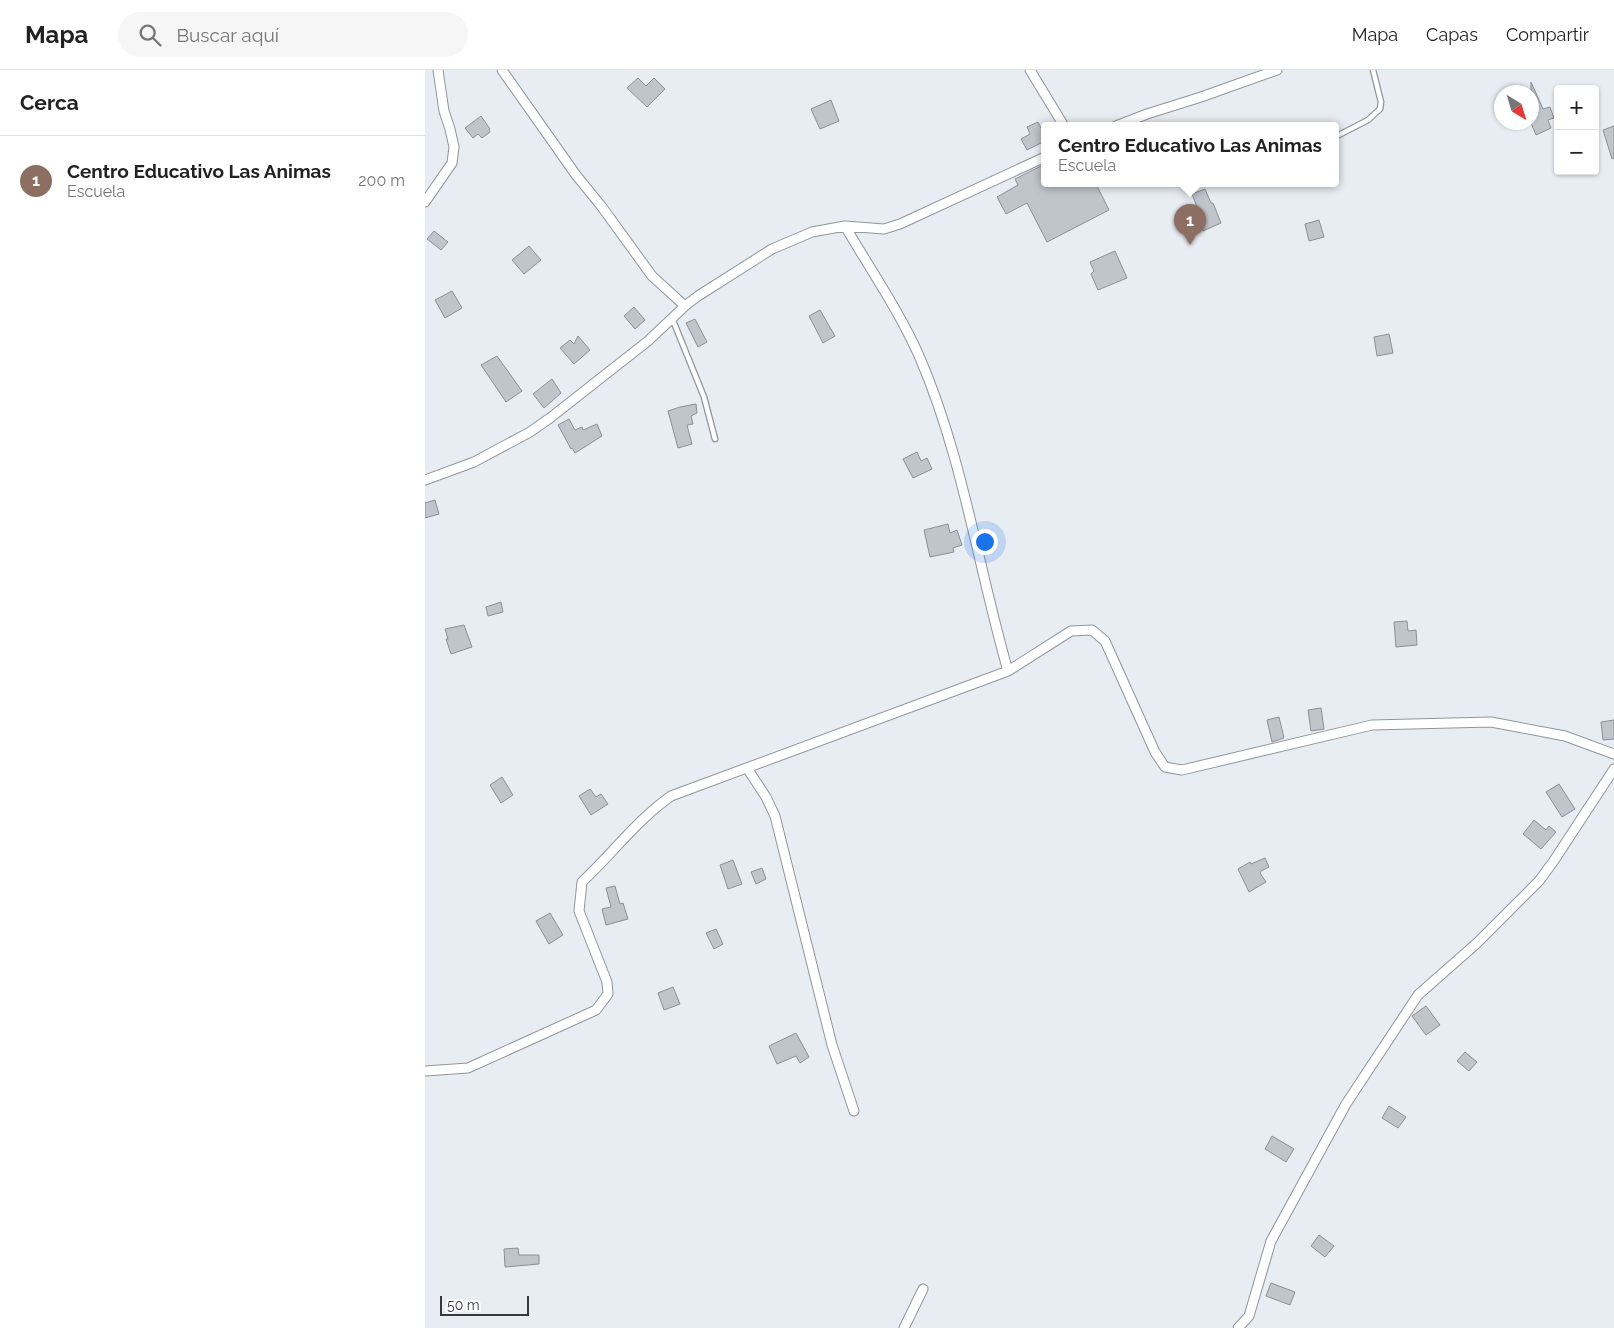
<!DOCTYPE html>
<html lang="es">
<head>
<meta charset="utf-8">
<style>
  body { margin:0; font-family:Raleway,sans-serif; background:#f6f6f6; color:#222 }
  .controls { position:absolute; right:15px; top:15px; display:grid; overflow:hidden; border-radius:5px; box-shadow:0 1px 4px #0004 }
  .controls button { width:45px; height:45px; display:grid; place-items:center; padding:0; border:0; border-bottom:1px solid #e0e0e0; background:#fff; color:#222; font:25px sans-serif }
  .compass { position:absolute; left:1069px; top:15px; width:45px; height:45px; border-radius:50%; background:#fff; box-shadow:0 1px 4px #0004; rotate:142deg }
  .scale { position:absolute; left:15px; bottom:12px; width:89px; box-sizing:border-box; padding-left:5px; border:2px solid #37393c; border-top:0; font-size:14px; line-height:18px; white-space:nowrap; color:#37393c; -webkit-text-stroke:4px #fff; paint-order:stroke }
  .you { position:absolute; left:559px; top:471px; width:18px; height:18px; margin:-12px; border:4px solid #fff; border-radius:50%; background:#1a73e8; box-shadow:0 0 0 8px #1a73e833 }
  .badge { display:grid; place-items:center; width:32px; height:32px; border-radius:50%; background:#6c7c2b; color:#fff; font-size:16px; font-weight:700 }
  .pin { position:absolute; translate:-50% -41px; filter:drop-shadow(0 1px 2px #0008) }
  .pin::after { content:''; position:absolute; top:26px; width:18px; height:15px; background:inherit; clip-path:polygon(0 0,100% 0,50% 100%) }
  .popup { position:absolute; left:616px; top:52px; width:298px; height:65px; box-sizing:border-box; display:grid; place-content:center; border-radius:5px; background:#fff; filter:drop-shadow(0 1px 4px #0005); font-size:16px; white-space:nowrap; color:#767676 }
  .popup b { font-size:19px; color:#222 }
  .popup::after { content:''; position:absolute; left:50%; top:100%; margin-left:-10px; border:10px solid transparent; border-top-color:#fff }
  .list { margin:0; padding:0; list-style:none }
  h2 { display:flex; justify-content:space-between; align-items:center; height:65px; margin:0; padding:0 20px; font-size:21px }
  h2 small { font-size:16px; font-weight:400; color:#767676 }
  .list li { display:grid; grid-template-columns:32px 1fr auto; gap:15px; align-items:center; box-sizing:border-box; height:90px; padding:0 20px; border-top:1px solid #e0e0e0 }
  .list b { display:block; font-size:19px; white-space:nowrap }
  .list p { margin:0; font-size:16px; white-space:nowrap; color:#767676 }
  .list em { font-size:16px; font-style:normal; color:#767676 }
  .icon { flex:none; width:28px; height:28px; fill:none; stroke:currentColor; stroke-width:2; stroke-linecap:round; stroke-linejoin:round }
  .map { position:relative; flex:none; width:1189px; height:1258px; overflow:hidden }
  header { display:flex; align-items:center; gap:30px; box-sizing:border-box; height:70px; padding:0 25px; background:#fff; border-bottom:1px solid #e0e0e0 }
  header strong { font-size:24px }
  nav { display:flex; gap:28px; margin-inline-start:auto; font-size:18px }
  .search { width:350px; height:45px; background:#f6f6f6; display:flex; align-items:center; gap:12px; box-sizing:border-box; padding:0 18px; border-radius:28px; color:#767676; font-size:19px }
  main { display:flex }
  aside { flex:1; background:#fff }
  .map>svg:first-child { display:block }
  .building { fill:#c0c4cb; stroke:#8c9096 }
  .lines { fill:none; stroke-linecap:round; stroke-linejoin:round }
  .service-casing { stroke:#90959b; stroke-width:7 }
  .minor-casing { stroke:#90959b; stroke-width:11 }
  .service { stroke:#fff; stroke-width:4.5 }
  .minor { stroke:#fff; stroke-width:9 }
</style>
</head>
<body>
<header>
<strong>Mapa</strong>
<div class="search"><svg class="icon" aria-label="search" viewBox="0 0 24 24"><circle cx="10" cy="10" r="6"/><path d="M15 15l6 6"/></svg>Buscar aquí</div>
<nav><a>Mapa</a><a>Capas</a><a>Compartir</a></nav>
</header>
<main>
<aside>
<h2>Cerca<small></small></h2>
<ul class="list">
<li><span class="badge" style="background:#8d6e63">1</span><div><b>Centro Educativo Las Animas</b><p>Escuela</p></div><em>200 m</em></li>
</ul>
</aside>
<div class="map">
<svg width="1189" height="1258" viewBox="0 0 1189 1258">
  <rect width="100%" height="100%" fill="#e8edf3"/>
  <path class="building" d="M213,8L221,16L229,8L240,19L222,37L202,18Z
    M1106,12L1118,39L1125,37L1129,48L1123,50L1126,58L1111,65L1106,53Z
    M406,30L414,51L395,59L386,39Z
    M56,46L65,59L64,60L65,62L57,68L53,64L48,68L40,58Z
    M613,52L620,66V71L602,80L596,69L605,64L602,57Z
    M1189,56V88L1187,89L1178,60Z
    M620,94V114H671L684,140L622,172L602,133L581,144L572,127L593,115L590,109Z
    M780,119L786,133H788L796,153L778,161L768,138L772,137L767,124Z
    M894,150L899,167L884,171L880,154Z
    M9,161L23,172L16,180L2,169Z
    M104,176L116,190L99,204L87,190Z
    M690,181L702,208L673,220L666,204L669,201L665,192Z
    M27,221L37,238L20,248L10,230Z
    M209,237L220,250L210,259L199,246Z
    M395,240L410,266L398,273L384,246Z
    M270,249L282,272L273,277L261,253Z
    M964,264L968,283L952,286L949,267Z
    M153,266L165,280L149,294L135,278L145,270L149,274Z
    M72,286L97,321L81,332L56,295Z
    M127,309L136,323L119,338L108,324Z
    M271,334L272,343L266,346L268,354L262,355L267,374L253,378L243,341L255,337Z
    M144,349L150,360L157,357L158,360L172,354L177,366L150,383L147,378L146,379L133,355Z
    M492,382L496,391L502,388L507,399L488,408L478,389Z
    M10,430L14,444L0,448V433Z
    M523,454L525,463L532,460L537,475L528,478L529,482L505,487L499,460Z
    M76,532L78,542L63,546L61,537Z
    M982,551L983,561L991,560L992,575L971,577L969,552Z
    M39,555L47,577L26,584L21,569H23L20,559Z
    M896,638L899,659L886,661L883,640Z
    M854,647L859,668L847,672L842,650Z
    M1189,650V669L1178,670L1176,652Z
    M77,707L88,725L76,733L65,715Z
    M1134,714L1150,739L1137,747L1121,722Z
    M165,719L171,727L176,724L183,734L166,745L154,726Z
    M1109,750L1121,760L1124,756L1131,762L1116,779L1098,764Z
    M840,788L844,797L836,801L835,803L841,812L824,822L813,799L825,792L826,794Z
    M308,790L317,814L303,819L295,795Z
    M337,798L341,809L331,814L326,802Z
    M190,816L195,834L198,833L203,849L181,855L177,839L186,837L181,818Z
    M125,843L138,865L124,874L111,851Z
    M291,859L298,874L289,879L281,863Z
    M248,917L255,934L239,940L233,923Z
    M1001,936L1015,955L1001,965L987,946Z
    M371,963L384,987L375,993L371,986L352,994L344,976Z
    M1040,982L1052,992L1044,1001L1032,991Z
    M964,1036L981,1047L973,1058L957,1048Z
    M847,1066L869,1079L861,1092L840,1079Z
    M894,1165L909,1176L900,1187L886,1176Z
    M93,1178L94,1185H114V1194L80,1197L79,1179Z
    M846,1213L870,1222L865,1235L841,1226Z"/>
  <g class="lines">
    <g class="service-casing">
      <path id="service" d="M910,67L943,50L955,39L956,32L948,0
        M247,248L279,327L290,369"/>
    </g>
    <g class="minor-casing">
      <path id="minor" d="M77,0L151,105L177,137L227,206L260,236L273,226L347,179L387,162L420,156L459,159L475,154L620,87
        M605,0L639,56
        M691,56L722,44L776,27L852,0
        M0,132L27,93L29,77L25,59L19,41L13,0
        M420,156C445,199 475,242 495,288C538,388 553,497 583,601
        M0,410L49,392L105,362L125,348L223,271L260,236
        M322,698L341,727L350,746L407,975L429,1041
        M0,1001L43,998L171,940L183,924L182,912L154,841L157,812C187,784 212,750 246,726L583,601L646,561L667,560L680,571L730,682L740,697L757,700L947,655L1066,652L1140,666L1189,684
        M479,1258L498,1219
        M813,1258L824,1246L846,1171L921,1034L993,925L1052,873L1114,811L1128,792L1189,699"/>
    </g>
    <use href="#service" class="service"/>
    <use href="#minor" class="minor"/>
  </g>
</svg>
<div class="controls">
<button>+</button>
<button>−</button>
</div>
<svg class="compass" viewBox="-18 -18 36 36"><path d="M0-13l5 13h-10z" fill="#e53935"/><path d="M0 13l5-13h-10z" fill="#767676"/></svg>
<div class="scale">50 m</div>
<div class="you"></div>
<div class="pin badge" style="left:765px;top:175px;background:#8d6e63">1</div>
<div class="popup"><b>Centro Educativo Las Animas</b>Escuela</div>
</div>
</main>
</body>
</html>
